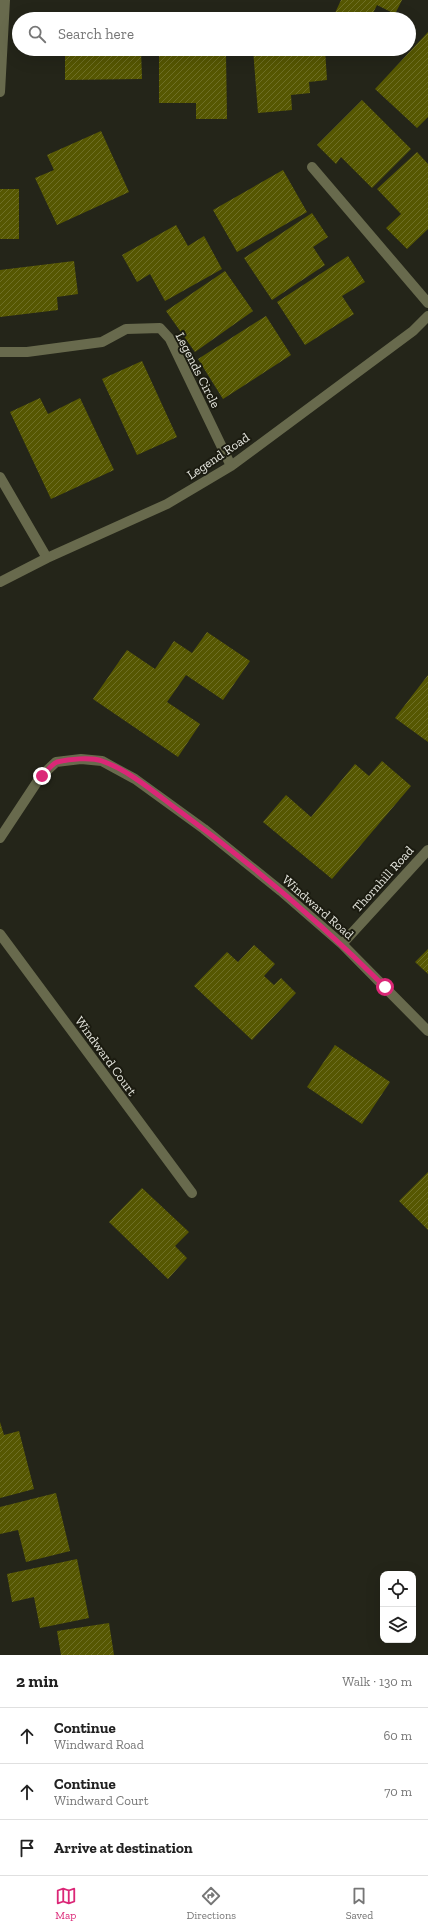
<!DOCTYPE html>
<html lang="en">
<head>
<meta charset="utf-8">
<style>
  body { margin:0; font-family:"Zilla Slab",serif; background:#f2f2f2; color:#222 }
  .controls { position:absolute; right:12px; bottom:12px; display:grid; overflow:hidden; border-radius:8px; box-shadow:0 4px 16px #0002 }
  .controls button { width:36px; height:36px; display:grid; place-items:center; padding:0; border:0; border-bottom:1px solid #e0e0e0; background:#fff; color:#222; font:20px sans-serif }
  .stop { position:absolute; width:12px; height:12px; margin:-9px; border:3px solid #db2777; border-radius:50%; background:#fff }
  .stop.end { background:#db2777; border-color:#fff; box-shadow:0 1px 4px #0008 }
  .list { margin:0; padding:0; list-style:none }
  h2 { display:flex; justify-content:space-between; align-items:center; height:52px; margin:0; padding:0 16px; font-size:17px }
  h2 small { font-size:13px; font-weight:400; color:#767676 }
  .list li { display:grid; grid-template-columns:26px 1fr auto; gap:12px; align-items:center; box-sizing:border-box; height:56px; padding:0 16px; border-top:1px solid #e0e0e0 }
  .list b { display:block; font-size:15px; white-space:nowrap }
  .list p { margin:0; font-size:13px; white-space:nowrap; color:#767676 }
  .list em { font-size:13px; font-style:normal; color:#767676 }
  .icon { flex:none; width:22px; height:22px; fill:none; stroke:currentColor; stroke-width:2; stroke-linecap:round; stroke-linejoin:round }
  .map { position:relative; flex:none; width:428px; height:1655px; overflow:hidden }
  .search { position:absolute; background:#fff; box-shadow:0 4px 16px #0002; left:12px; right:12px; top:12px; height:44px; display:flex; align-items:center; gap:10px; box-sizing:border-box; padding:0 14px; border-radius:22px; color:#767676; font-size:15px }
  .sheet { height:220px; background:#fff }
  nav { display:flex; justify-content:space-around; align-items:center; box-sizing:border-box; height:56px; border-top:1px solid #e0e0e0; background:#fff; font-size:11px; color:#767676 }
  nav a { display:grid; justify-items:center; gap:2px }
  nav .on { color:#db2777 }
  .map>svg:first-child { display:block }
  .building { fill:url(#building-hatch) }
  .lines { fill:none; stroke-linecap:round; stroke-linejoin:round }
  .minor { stroke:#686a4d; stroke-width:10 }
  .route { stroke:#db2777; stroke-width:5 }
  .labels { text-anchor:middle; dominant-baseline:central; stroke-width:4; stroke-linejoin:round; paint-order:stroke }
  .street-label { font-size:13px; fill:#e6e7df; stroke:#1b1b10 }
</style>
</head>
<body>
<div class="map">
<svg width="428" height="1655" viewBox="0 0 428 1655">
  <defs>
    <pattern id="building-hatch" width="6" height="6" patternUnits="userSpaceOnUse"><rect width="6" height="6" fill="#565702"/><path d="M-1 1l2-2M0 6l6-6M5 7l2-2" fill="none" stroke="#6e6f26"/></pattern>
  </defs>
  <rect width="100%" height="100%" fill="#242519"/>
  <path class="building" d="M341,0H402L395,14L377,5L370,19H349L335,13Z
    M428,32V117L417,128L375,89Z
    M65,49H141L142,79L65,80Z
    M159,49H210V55L226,54L227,119H196V103H159Z
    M253,49H325L327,80L309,82L310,93L291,95L292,110L258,113Z
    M362,100L411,149L372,188L341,157L336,164L317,145Z
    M101,131L129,192L57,225L35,178L54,170L47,155Z
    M417,152L428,164V229L407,249L386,228L401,214L377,189Z
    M283,170L307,212L237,252L213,210Z
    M0,189H19V239H0Z
    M312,213L328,237L313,247L325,265L272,300L244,258Z
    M176,225L188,246L204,236L222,269L165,301L150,274L137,282L122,255Z
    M348,256L365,282L342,296L354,314L305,345L277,302Z
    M74,261L78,294L57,297L58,310L0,317V270Z
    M225,271L253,311L195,352L166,311Z
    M266,316L291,355L223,399L198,359Z
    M142,361L177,437L137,455L102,379Z
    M40,398L48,414L80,398L114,470L51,499L10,412Z
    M207,632L250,661L223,700L186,675L167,702L200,724L178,757L93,699L127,650L155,669L174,641L192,653Z
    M428,675V742L395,718Z
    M382,761L411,786L332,879L263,822L286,795L311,817L355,764L369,776Z
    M254,945L275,964L264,976L274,985L281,978L296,993L252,1040L194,986L227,952L238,962Z
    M428,949V974L415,962Z
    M335,1045L390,1082L362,1124L307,1087Z
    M428,1172V1230L399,1201Z
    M142,1188L189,1232L175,1246L187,1258L168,1279L109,1222Z
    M0,1422L4,1435L19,1431L34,1489L0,1498Z
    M56,1493L70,1551L26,1562L18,1530L0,1534V1507Z
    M77,1559L89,1618L40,1628L34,1597L12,1602L7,1574Z
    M109,1623L114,1655H61L57,1631Z"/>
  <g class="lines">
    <path class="minor" d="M0,92L5,0
      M312,167L428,303
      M0,352H27L102,342L126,329L160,328L170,339L231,466
      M0,477L47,558
      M0,582L47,558L167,504L231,466L413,331L428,316
      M0,838L41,776L56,762L81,759L102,761L135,779L204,829L281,891L342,944L428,1031
      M0,934L192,1193
      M342,944L428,850"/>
  </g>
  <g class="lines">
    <path class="route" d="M42,776C46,772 52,764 57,762C69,759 91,757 102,761C130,771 155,793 178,810C252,864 321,923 385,987"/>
  </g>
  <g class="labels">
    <g class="street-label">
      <text transform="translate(198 370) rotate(63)">Legends Circle</text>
      <text transform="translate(218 456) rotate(-34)">Legend Road</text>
      <text transform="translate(383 879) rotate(-48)">Thornhill Road</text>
      <text transform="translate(318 907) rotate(41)">Windward Road</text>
      <text transform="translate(106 1056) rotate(54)">Windward Court</text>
    </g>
  </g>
</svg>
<div class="controls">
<button><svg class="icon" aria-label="locate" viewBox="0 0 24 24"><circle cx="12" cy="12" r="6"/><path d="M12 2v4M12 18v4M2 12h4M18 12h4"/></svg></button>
<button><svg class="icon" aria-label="layers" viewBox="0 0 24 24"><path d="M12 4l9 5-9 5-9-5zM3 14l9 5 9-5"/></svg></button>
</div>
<div class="stop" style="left:385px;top:987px"></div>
<div class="stop end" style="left:42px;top:776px"></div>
<div class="search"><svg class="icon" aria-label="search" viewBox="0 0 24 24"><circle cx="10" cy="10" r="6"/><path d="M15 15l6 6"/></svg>Search here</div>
</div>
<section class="sheet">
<h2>2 min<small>Walk · 130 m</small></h2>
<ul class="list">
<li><svg class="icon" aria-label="ahead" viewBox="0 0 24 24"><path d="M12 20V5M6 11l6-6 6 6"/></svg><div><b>Continue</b><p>Windward Road</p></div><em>60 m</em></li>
<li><svg class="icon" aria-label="ahead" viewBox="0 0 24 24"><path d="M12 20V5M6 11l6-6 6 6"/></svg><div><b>Continue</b><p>Windward Court</p></div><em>70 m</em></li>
<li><svg class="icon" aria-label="arrive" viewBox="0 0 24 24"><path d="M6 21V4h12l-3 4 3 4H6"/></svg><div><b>Arrive at destination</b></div></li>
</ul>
</section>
<nav>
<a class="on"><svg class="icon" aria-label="map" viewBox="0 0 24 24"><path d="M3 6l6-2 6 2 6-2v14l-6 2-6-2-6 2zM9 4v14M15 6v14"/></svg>Map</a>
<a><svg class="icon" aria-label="directions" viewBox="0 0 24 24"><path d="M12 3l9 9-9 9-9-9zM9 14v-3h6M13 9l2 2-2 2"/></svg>Directions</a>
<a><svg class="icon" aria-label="saved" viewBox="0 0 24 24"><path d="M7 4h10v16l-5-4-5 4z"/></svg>Saved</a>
</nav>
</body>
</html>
